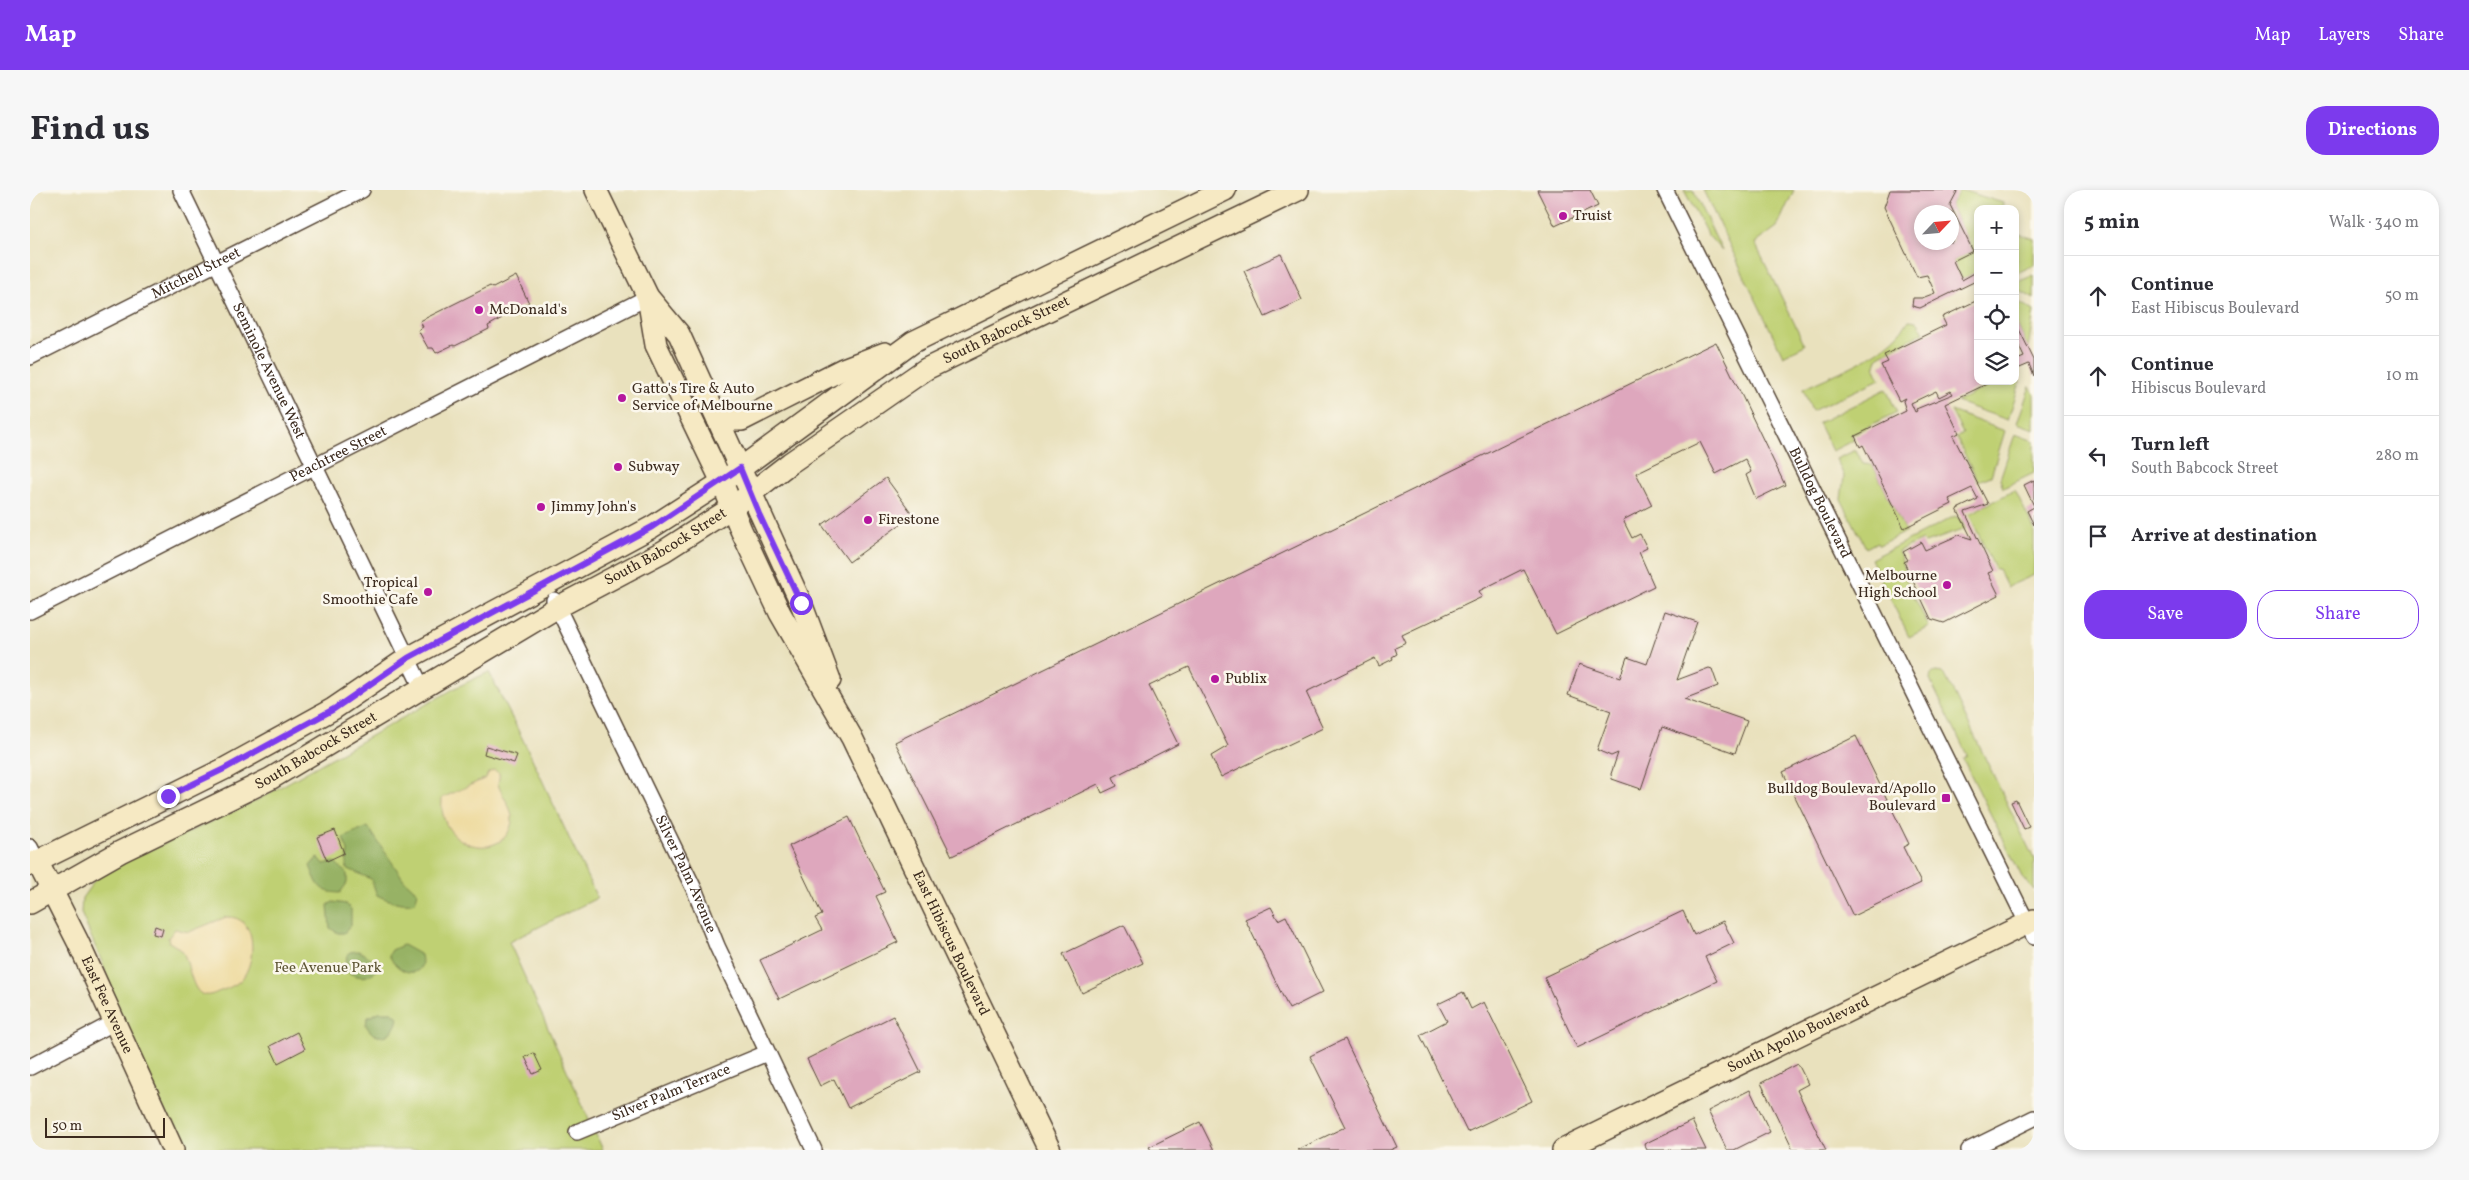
<!DOCTYPE html>
<html lang="en">
<head>
<meta charset="utf-8">
<style>
  body { margin:0; font-family:Vollkorn,serif; background:#f7f7f7; color:#2b2b33 }
  .controls { position:absolute; right:15px; top:15px; display:grid; overflow:hidden; border-radius:10px; box-shadow:0 2px 8px #0003 }
  .controls button { width:45px; height:45px; display:grid; place-items:center; padding:0; border:0; border-bottom:1px solid #e1e1e2; background:#fff; color:#2b2b33; font:25px sans-serif }
  .compass { position:absolute; left:1884px; top:15px; width:45px; height:45px; border-radius:50%; background:#fff; box-shadow:0 2px 8px #0003; rotate:64deg }
  .scale { position:absolute; left:15px; bottom:12px; width:120px; box-sizing:border-box; padding-left:5px; border:2px solid #3b2a1e; border-top:0; font-size:14px; line-height:18px; white-space:nowrap; color:#3b2a1e; -webkit-text-stroke:4px #fbf7ec; paint-order:stroke }
  .stop { position:absolute; width:15px; height:15px; margin:-11px; border:4px solid #7c3aed; border-radius:50%; background:#fff }
  .stop.end { background:#7c3aed; border-color:#fff; box-shadow:0 1px 5px #0008 }
  .list { margin:0; padding:0; list-style:none }
  h2 { display:flex; justify-content:space-between; align-items:center; height:65px; margin:0; padding:0 20px; font-size:21px }
  h2 small { font-size:16px; font-weight:400; color:#7c7c81 }
  .list li { display:grid; grid-template-columns:32px 1fr auto; gap:15px; align-items:center; box-sizing:border-box; height:80px; padding:0 20px; border-top:1px solid #e1e1e2 }
  .list b { display:block; font-size:19px; white-space:nowrap }
  .list p { margin:0; font-size:16px; white-space:nowrap; color:#7c7c81 }
  .list em { font-size:16px; font-style:normal; color:#7c7c81 }
  .actions { display:flex; gap:10px; padding:15px 20px }
  .actions a { flex:1; padding:11px 0; border:1px solid #7c3aed; border-radius:20px; text-align:center; font-size:18px; color:#7c3aed }
  .actions .main { background:#7c3aed; color:#fff }
  .icon { flex:none; width:28px; height:28px; fill:none; stroke:currentColor; stroke-width:2; stroke-linecap:round; stroke-linejoin:round }
  .map { position:relative; flex:none; width:2004px; height:960px; overflow:hidden; border-radius:20px }
  header { display:flex; align-items:center; gap:30px; box-sizing:border-box; height:70px; padding:0 25px; background:#7c3aed; color:#fff }
  header strong { font-size:24px }
  nav { display:flex; gap:28px; margin-inline-start:auto; font-size:18px }
  .intro { display:flex; align-items:center; justify-content:space-between; box-sizing:border-box; height:120px; padding:0 30px }
  h1 { margin:0; font-size:35px }
  .button { padding:12px 22px; border-radius:20px; background:#7c3aed; color:#fff; font-size:18px; font-weight:700 }
  main { display:flex; gap:30px; padding:0 30px }
  aside { flex:1; background:#fff; border-radius:20px; box-shadow:0 2px 8px #0003 }
  .map>svg:first-child { display:block }
  .green { fill:#bfd073; stroke:#7d7d48 }
  .forest { fill:#97b265; stroke:#696e42 }
  .sand { fill:#eeda9e; stroke:#94825e }
  .building { fill:#dea7bd; fill-rule:evenodd }
  .lines { fill:none; stroke-linecap:round; stroke-linejoin:round }
  .street-casing { stroke:#554536; stroke-width:18 }
  .secondary-casing { stroke:#554536; stroke-width:24 }
  .street { stroke:#fff; stroke-width:15 }
  .secondary { stroke:#f6e9c3; stroke-width:21 }
  .route { stroke:#7c3aed; stroke-width:6 }
  .poi-dot { fill:#b5179e; stroke:#fbf7ec; stroke-width:2 }
  .labels { text-anchor:middle; dominant-baseline:central; stroke-width:5; stroke-linejoin:round; paint-order:stroke }
  .poi-label { font-size:15px; fill:#3b2a1e; stroke:#fbf7ec; text-anchor:start }
  .street-label { font-size:15px; fill:#3b2a1e; stroke:#fbf7ec }
  .park-label { font-size:15px; fill:#5c5433; stroke:#fbf7ec }
</style>
</head>
<body>
<header>
<strong>Map</strong>
<nav><a>Map</a><a>Layers</a><a>Share</a></nav>
</header>
<div class="intro"><h1>Find us</h1><a class="button">Directions</a></div>
<main>
<div class="map">
<svg width="2004" height="960" viewBox="0 0 2004 960">
  <rect width="100%" height="100%" fill="#fbf7ec"/>
  <filter id="ink" filterUnits="userSpaceOnUse"><feTurbulence type="fractalNoise" baseFrequency=".02" numOctaves="2"/><feDisplacementMap in="SourceGraphic" scale="10" xChannelSelector="R" yChannelSelector="G"/><feConvolveMatrix kernelMatrix="1 2 1 2 8 2 1 2 1" color-interpolation-filters="sRGB"/></filter>
  <filter id="wash" filterUnits="userSpaceOnUse"><feTurbulence type="fractalNoise" baseFrequency=".0096" numOctaves="4" result="noise"/><feDisplacementMap in="SourceGraphic" scale="20" xChannelSelector="R" yChannelSelector="G"/><feGaussianBlur stdDeviation="1.12" result="paint"/><feColorMatrix in="noise" values="0 0 0 0 0 0 0 0 0 0 0 0 0 0 0 0 0 1.4 0 .05"/><feComposite in="paint" operator="in"/></filter>
  <g filter="url(#wash)">
    <rect width="100%" height="100%" fill="#e9e1bd"/>
    <path class="green" d="M1654,0H1663L1692,61L1677,44Z
      M1673,0H1764L1747,37L1725,53L1775,155L1753,166Z
      M1931,0L1973,13L1972,19H1948V81L1932,90L1923,71L1943,61L1920,15Z
      M1987,43L2004,49V75L1985,84Z
      M2004,85V109L1985,98V93Z
      M1985,110L2004,121L1998,158L1985,130Z
      M1879,130L1887,131L1894,142L1849,166L1845,178L1850,189L1782,221L1773,199C1809,181 1857,166 1879,130Z
      M1985,190L1990,192L1978,230L1926,212L1968,191Z
      M2000,196L2004,204V239L1987,233Z
      M1856,199L1867,222L1821,245L1824,250L1802,261L1788,233Z
      M1921,221L1975,241L1961,286L1948,291L1926,247L1933,244Z
      M1985,244L2004,251V283L1973,298L1970,289Z
      M1826,260L1833,274L1843,275L1873,337L1877,341L1849,355L1847,352L1836,358L1811,309L1814,286L1806,269Z
      M1985,300L2004,339V385L1977,397L1968,379H1965L1939,324Z
      M1925,326L1931,330L1935,339L1895,353L1892,350L1868,361L1875,379L1872,381L1899,437L1879,447L1841,369Z
      M459,482L499,562L567,708L479,752L573,960H152L86,815L72,772L51,723L52,708L70,683L222,613L427,497Z
      M1906,482L1912,483L1916,487L2004,669V700L1992,687L1933,569L1937,565L1900,490L1901,484Z"/>
    <path class="forest" d="M338,637L374,690L388,703L385,712C375,716 356,710 347,705L341,689L316,678L318,661L313,648Z
      M288,667L294,674L305,672L317,684V693L310,703C288,702 288,695 280,676Z
      M303,712L316,714L321,719V735L314,743H308L300,738L298,715Z
      M373,755L391,765C397,789 369,787 359,765L362,760Z
      M328,761C337,765 345,769 347,779C339,790 325,788 315,780L317,765L320,762Z
      M349,822H362L368,827C366,846 346,855 336,835L337,828Z"/>
    <path class="sand" d="M464,580L469,583C470,587 468,591 468,594C471,605 483,618 482,630C478,672 407,663 412,608L456,588L458,583Z
      M196,727C228,725 227,772 211,790C205,796 196,799 188,802C182,805 175,807 170,803C159,794 159,765 149,758C146,756 142,754 139,752L138,748L145,739L159,742Z"/>
    <g id="blocks">
      <path class="building" d="M1507,0H1560L1568,16L1525,36Z
        M1860,0H1928L1920,15L1943,61L1923,71L1932,90L1948,81V90L1890,118L1882,116L1883,108H1892L1905,103L1897,85L1887,87L1854,17ZM1892,22H1922V52H1892Z
        M1251,64L1272,110L1235,127L1214,81Z
        M486,86L499,113L470,127L472,128L458,136L459,139L425,156L423,155L406,163L403,158H398L388,140L393,137L390,131L460,96L463,98Z
        M1948,110V191H1963L1915,214L1929,243L1923,246L1958,314L1935,322L1963,381L1958,383L1969,405L1914,433L1901,429L1874,372L1878,370L1873,362L1891,352L1895,360L1929,345L1942,349L1927,319L1948,309L1942,298L1919,309L1922,314L1874,338L1833,255L1830,257L1825,246L1876,221L1873,211L1875,208L1869,211L1851,175L1858,172L1854,165L1916,135L1912,127ZM1906,201L1909,207L1921,201L1923,204L1886,219L1887,221L1885,222L1881,213Z
        M1985,131L2004,170V186L1999,174L1985,180V167L1987,170L1994,167L1985,148Z
        M1686,152L1755,295L1726,309L1716,285L1721,282L1715,269L1686,284L1670,252L1606,283L1622,315L1593,330L1602,348L1610,344L1617,358L1609,362L1624,396L1526,444L1493,379L1449,401L1452,407L1372,445L1376,453L1365,458L1367,464L1362,467L1363,469L1349,476L1345,468L1276,502L1293,538L1191,587L1181,566L1198,556L1159,477L1119,496L1148,554L1083,587L1087,596L1072,603L1068,594L922,666L865,552Z
        M856,288L883,325L819,372L792,335Z
        M2004,290V316L1994,295Z
        M2004,317V335L1997,321Z
        M1635,421L1667,432L1647,490L1679,478L1682,479L1688,496L1654,509L1717,531L1705,563L1632,537L1611,599L1582,589L1581,584L1588,563L1581,566L1567,560L1581,521L1538,505L1549,474L1590,488L1597,467L1617,474Z
        M1826,546L1879,654L1873,657L1891,693L1823,726L1753,582Z
        M456,556L487,565L484,573L454,564Z
        M1986,610L1999,637L1994,639L1981,612Z
        M819,627L855,702L846,706L868,752L749,809L730,770L792,740L785,728L792,725L759,656Z
        M305,640L314,663L297,671L287,647Z
        M1241,717L1248,730L1256,726L1293,802L1259,819L1215,729Z
        M1653,721L1664,745L1693,731L1704,753L1675,767L1687,791L1547,858L1514,787Z
        M1094,735L1113,773L1052,803L1033,764Z
        M125,736L133,739L131,746L123,744Z
        M1433,802L1441,819L1454,812L1502,911L1437,942L1390,845L1417,831L1408,814Z
        M863,826L891,882L818,918L804,889L790,896L777,869Z
        M267,842L275,859L248,873L240,856Z
        M1315,849L1367,957L1360,960H1267L1315,937L1280,866Z
        M504,863L512,880L503,884L495,867Z
        M1768,874L1778,894L1767,900L1796,960H1763L1731,893Z
        M1720,900L1740,942L1704,960H1697L1678,921Z
        M1662,931L1676,960H1617L1614,954Z
        M1170,932L1184,960H1121L1119,957Z"/>
    </g>
  </g>
  <g filter="url(#ink)">
    <use href="#blocks" fill-opacity="0" stroke="#554536" stroke-width="1"/>
    <g class="lines">
      <g class="street-casing">
        <g id="street">
          <path id="s1" d="M151,0L392,498"/>
          <path id="s2" d="M1635,0L2004,747"/>
          <path id="s3" d="M0,167L332,0"/>
          <path id="s4" d="M524,410L665,701L687,756L784,960"/>
          <path id="s5" d="M0,421L618,107"/>
          <path d="M0,657L7,671"/>
          <path d="M0,877L83,833"/>
          <path id="s6" d="M547,942L737,863"/>
          <path d="M1939,960L2004,928"/>
        </g>
      </g>
      <g class="secondary-casing">
        <g id="secondary">
          <path d="M566,0L618,107L649,144L771,413L800,490"/>
          <path id="s7" d="M618,107L626,155L692,292L711,340L750,423L822,548L1020,960"/>
          <path d="M688,230H712L813,179L855,163"/>
          <path id="s8" d="M7,671L48,752L143,960"/>
          <path d="M0,675L194,579L303,519L378,468L622,337L692,292L883,152L1195,0"/>
          <path id="s9" d="M0,713L90,662L240,589L528,417L634,361L703,317L760,273L896,179L1268,0"/>
          <path id="s10" d="M1533,960L2004,730"/>
        </g>
      </g>
      <use href="#street" class="street"/>
      <use href="#secondary" class="secondary"/>
    </g>
  </g>
  <g class="lines" filter="url(#ink)">
    <path class="route" d="M138,606L194,579L304,519L378,468L622,337L710,278L729,324L771,413"/>
  </g>
  <g class="poi-dot">
    <circle cx="1533" cy="26" r="5"/>
    <circle cx="449" cy="120" r="5"/>
    <circle cx="592" cy="208" r="5"/>
    <circle cx="588" cy="277" r="5"/>
    <circle cx="511" cy="317" r="5"/>
    <circle cx="838" cy="330" r="5"/>
    <circle cx="1917" cy="395" r="5"/>
    <circle cx="398" cy="402" r="5"/>
    <circle cx="1185" cy="489" r="5"/>
    <rect x="1911" y="603" width="10" height="10" rx="2.5"/>
  </g>
  <g class="labels">
    <g class="poi-label">
      <text x="1543" y="26">Truist</text>
      <text x="459" y="120">McDonald's</text>
      <text x="602" y="199">Gatto's Tire &amp; Auto<tspan x="602" dy="17">Service of Melbourne</tspan></text>
      <text x="598" y="277">Subway</text>
      <text x="521" y="317">Jimmy John's</text>
      <text x="848" y="330">Firestone</text>
      <text x="1907" y="386" text-anchor="end">Melbourne<tspan x="1907" dy="17">High School</tspan></text>
      <text x="388" y="393" text-anchor="end">Tropical<tspan x="388" dy="17">Smoothie Cafe</tspan></text>
      <text x="1195" y="489">Publix</text>
      <text x="1906" y="599" text-anchor="end">Bulldog Boulevard/Apollo<tspan x="1906" dy="17">Boulevard</tspan></text>
    </g>
    <g class="street-label">
      <text stroke="none"><textPath href="#s3" startOffset="186">Mitchell Street</textPath></text>
      <text stroke="none"><textPath href="#s9" startOffset="1134">South Babcock Street</textPath></text>
      <text stroke="none"><textPath href="#s1" startOffset="201">Seminole Avenue West</textPath></text>
      <text stroke="none"><textPath href="#s5" startOffset="346">Peachtree Street</textPath></text>
      <text stroke="none"><textPath href="#s2" startOffset="349">Bulldog Boulevard</textPath></text>
      <text stroke="none"><textPath href="#s9" startOffset="729">South Babcock Street</textPath></text>
      <text stroke="none"><textPath href="#s9" startOffset="324">South Babcock Street</textPath></text>
      <text stroke="none"><textPath href="#s4" startOffset="304">Silver Palm Avenue</textPath></text>
      <text stroke="none"><textPath href="#s7" startOffset="716">East Hibiscus Boulevard</textPath></text>
      <text stroke="none"><textPath href="#s8" startOffset="160">East Fee Avenue</textPath></text>
      <text stroke="none"><textPath href="#s10" startOffset="262">South Apollo Boulevard</textPath></text>
      <text stroke="none"><textPath href="#s6" startOffset="102">Silver Palm Terrace</textPath></text>
    </g>
    <g class="park-label">
      <text x="298" y="778">Fee Avenue Park</text>
    </g>
  </g>
</svg>
<div class="controls">
<button>+</button>
<button>−</button>
<button><svg class="icon" aria-label="locate" viewBox="0 0 24 24"><circle cx="12" cy="12" r="6"/><path d="M12 2v4M12 18v4M2 12h4M18 12h4"/></svg></button>
<button><svg class="icon" aria-label="layers" viewBox="0 0 24 24"><path d="M12 4l9 5-9 5-9-5zM3 14l9 5 9-5"/></svg></button>
</div>
<svg class="compass" viewBox="-18 -18 36 36"><path d="M0-13l5 13h-10z" fill="#e53935"/><path d="M0 13l5-13h-10z" fill="#7c7c81"/></svg>
<div class="scale">50 m</div>
<div class="stop" style="left:771px;top:413px"></div>
<div class="stop end" style="left:138px;top:606px"></div>
</div>
<aside>
<h2>5 min<small>Walk · 340 m</small></h2>
<ul class="list">
<li><svg class="icon" aria-label="ahead" viewBox="0 0 24 24"><path d="M12 20V5M6 11l6-6 6 6"/></svg><div><b>Continue</b><p>East Hibiscus Boulevard</p></div><em>50 m</em></li>
<li><svg class="icon" aria-label="ahead" viewBox="0 0 24 24"><path d="M12 20V5M6 11l6-6 6 6"/></svg><div><b>Continue</b><p>Hibiscus Boulevard</p></div><em>10 m</em></li>
<li><svg class="icon" aria-label="left" viewBox="0 0 24 24"><path d="M17 20v-9H6M10 6l-5 5 5 5"/></svg><div><b>Turn left</b><p>South Babcock Street</p></div><em>280 m</em></li>
<li><svg class="icon" aria-label="arrive" viewBox="0 0 24 24"><path d="M6 21V4h12l-3 4 3 4H6"/></svg><div><b>Arrive at destination</b></div></li>
</ul>
<div class="actions"><a class="main">Save</a><a>Share</a></div>
</aside>
</main>
</body>
</html>
